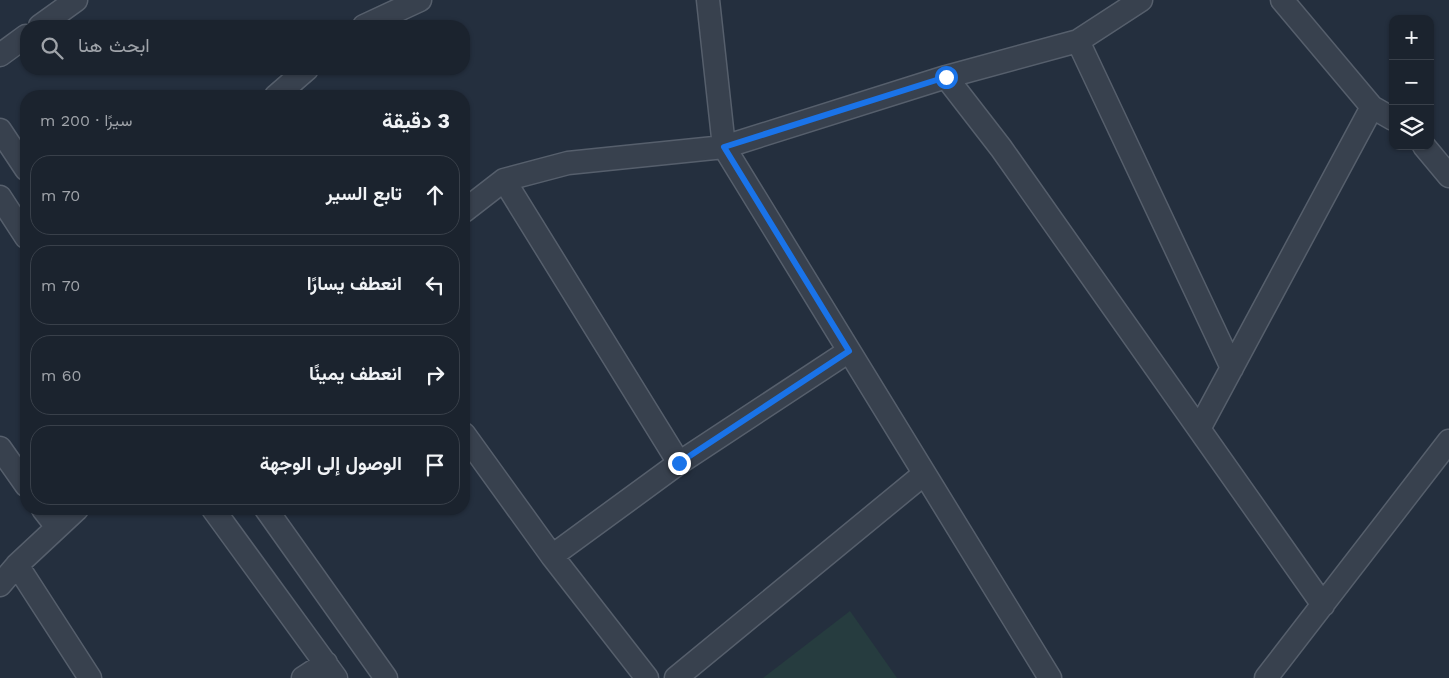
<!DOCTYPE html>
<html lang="ar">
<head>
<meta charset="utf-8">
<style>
  body { margin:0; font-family:"Work Sans",Vazirmatn,sans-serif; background:#282f3a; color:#f1f3f6; direction:rtl }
  .controls { position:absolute; right:15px; top:15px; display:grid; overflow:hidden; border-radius:10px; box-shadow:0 1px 4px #0004 }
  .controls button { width:45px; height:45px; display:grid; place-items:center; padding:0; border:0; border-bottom:1px solid #39404a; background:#1b232e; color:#f1f3f6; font:25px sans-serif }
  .stop { position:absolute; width:15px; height:15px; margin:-11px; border:4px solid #1a73e8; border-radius:50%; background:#fff }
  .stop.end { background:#1a73e8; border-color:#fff; box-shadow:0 1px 5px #0008 }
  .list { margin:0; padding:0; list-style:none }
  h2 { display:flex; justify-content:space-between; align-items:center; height:65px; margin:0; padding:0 20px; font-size:21px }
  h2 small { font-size:16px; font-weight:400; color:#a0a4aa }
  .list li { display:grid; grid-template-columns:32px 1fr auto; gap:15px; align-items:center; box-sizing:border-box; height:80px; margin:0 10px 10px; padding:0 10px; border:1px solid #39404a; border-radius:20px }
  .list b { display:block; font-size:19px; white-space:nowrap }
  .list em { font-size:16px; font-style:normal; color:#a0a4aa }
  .icon { flex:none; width:28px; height:28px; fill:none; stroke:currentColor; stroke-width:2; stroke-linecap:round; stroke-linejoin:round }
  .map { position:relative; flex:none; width:1449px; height:678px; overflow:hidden; direction:ltr }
  .search { position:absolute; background:#1b232e; box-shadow:0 1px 4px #0004; left:20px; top:20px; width:450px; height:55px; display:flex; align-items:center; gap:12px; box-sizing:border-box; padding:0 18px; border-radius:20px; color:#a0a4aa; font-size:19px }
  .panel { position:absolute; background:#1b232e; box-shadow:0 1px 4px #0004; left:20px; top:90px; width:450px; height:425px; border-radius:20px; direction:rtl }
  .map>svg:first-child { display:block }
  .pitch { fill:#263c3f }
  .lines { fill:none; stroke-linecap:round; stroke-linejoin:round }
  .minor-casing { stroke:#565f6c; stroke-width:25 }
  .minor { stroke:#38414e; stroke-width:22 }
  .route { stroke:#1a73e8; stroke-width:6 }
</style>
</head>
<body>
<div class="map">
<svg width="1449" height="678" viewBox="0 0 1449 678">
  <rect width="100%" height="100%" fill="#242f3e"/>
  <path class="pitch" d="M850,611L897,678H763Z"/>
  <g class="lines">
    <g class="minor-casing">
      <path id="minor" d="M708,0L724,147L1050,678
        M40,26L76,0
        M364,26L420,0
        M1078,41L1232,368
        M0,55L26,36
        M946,77L1001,148L1323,605
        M276,96L307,69
        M1372,107L1393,119
        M0,130L26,169
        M1424,146L1449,176
        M504,180L679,463L849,351
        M0,197L26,237
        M464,211L504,180L568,163L724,147L946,77L1078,41L1141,0
        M1199,429L1372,107L1282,0
        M464,434L552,556L679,463
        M0,448L26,485
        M43,509L57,527
        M213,509L336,678
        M266,509L386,678
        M552,556L647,678
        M17,565L90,678
        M0,585L17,565L77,509
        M303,678L326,663
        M676,678L924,474
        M1266,678L1449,441"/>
    </g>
    <use href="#minor" class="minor"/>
  </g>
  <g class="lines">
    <path class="route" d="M679,463L849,351L724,147L946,77"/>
  </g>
</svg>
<div class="controls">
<button>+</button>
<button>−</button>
<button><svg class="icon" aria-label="layers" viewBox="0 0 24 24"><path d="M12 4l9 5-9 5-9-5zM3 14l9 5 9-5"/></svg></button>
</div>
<div class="stop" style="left:946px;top:77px"></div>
<div class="stop end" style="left:679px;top:463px"></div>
<div class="search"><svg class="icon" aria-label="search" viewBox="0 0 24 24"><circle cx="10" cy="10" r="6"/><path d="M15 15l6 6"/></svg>ابحث هنا</div>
<section class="panel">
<h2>3 دقيقة<small>سيرًا · 200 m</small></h2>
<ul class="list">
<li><svg class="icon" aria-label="ahead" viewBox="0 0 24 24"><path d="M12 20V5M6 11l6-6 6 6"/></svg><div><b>تابع السير</b></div><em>70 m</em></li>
<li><svg class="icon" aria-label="left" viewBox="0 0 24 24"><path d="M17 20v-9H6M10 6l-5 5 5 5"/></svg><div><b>انعطف يسارًا</b></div><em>70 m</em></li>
<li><svg class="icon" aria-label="right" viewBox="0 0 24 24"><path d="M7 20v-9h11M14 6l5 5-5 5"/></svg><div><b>انعطف يمينًا</b></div><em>60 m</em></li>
<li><svg class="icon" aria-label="arrive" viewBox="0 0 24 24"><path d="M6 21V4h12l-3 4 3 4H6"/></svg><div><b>الوصول إلى الوجهة</b></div></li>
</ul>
</section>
</div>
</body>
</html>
